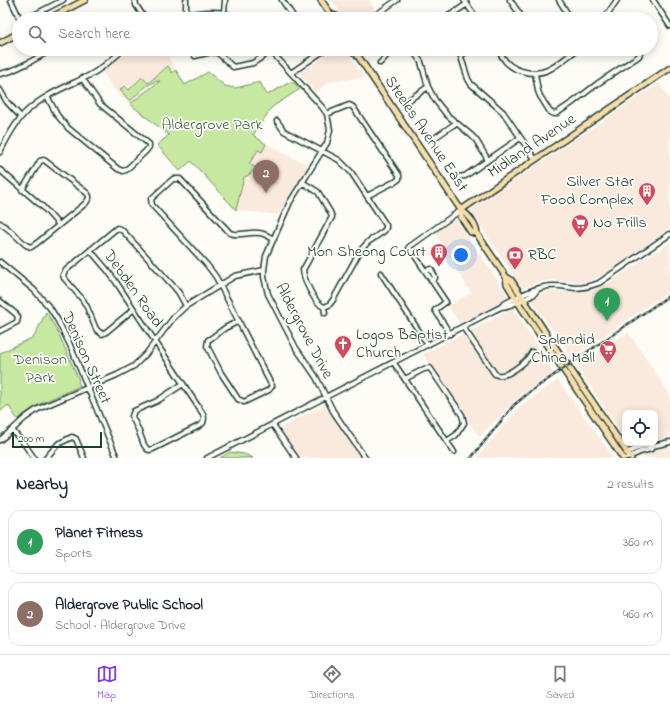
<!DOCTYPE html>
<html lang="en">
<head>
<meta charset="utf-8">
<style>
  body { margin:0; font-family:"Indie Flower",sans-serif; background:#f6f6f7; color:#1f2937 }
  .controls { position:absolute; right:12px; bottom:12px; display:grid; overflow:hidden; border-radius:8px; box-shadow:0 2px 10px #0003 }
  .controls button { width:36px; height:36px; display:grid; place-items:center; padding:0; border:0; border-bottom:1px solid #e0e1e3; background:#fff; color:#1f2937; font:20px sans-serif }
  .scale { position:absolute; left:12px; bottom:10px; width:90px; box-sizing:border-box; padding-left:4px; border:2px solid #1f3d34; border-top:0; font-size:11px; line-height:14px; white-space:nowrap; color:#1f3d34; -webkit-text-stroke:3px #fdfcf7; paint-order:stroke }
  .you { position:absolute; left:461px; top:255px; width:14px; height:14px; margin:-10px; border:3px solid #fff; border-radius:50%; background:#1a73e8; box-shadow:0 0 0 6px #1a73e833 }
  .badge { display:grid; place-items:center; width:26px; height:26px; border-radius:50%; background:#7c3aed; color:#fff; font-size:13px; font-weight:700 }
  .pin { position:absolute; translate:-50% -33px; filter:drop-shadow(0 1px 2px #0008) }
  .pin::after { content:''; position:absolute; top:21px; width:14px; height:12px; background:inherit; clip-path:polygon(0 0,100% 0,50% 100%) }
  .list { margin:0; padding:0; list-style:none }
  h2 { display:flex; justify-content:space-between; align-items:center; height:52px; margin:0; padding:0 16px; font-size:17px }
  h2 small { font-size:13px; font-weight:400; color:#747a83 }
  .list li { display:grid; grid-template-columns:26px 1fr auto; gap:12px; align-items:center; box-sizing:border-box; height:64px; margin:0 8px 8px; padding:0 8px; border:1px solid #e0e1e3; border-radius:12px }
  .list b { display:block; font-size:15px; white-space:nowrap }
  .list p { margin:0; font-size:13px; white-space:nowrap; color:#747a83 }
  .list em { font-size:13px; font-style:normal; color:#747a83 }
  .icon { flex:none; width:22px; height:22px; fill:none; stroke:currentColor; stroke-width:2; stroke-linecap:round; stroke-linejoin:round }
  .map { position:relative; flex:none; width:670px; height:458px; overflow:hidden }
  .search { position:absolute; background:#fff; box-shadow:0 2px 10px #0003; left:12px; right:12px; top:12px; height:44px; display:flex; align-items:center; gap:10px; box-sizing:border-box; padding:0 14px; border-radius:22px; color:#747a83; font-size:15px }
  .sheet { height:196px; background:#fff }
  nav { display:flex; justify-content:space-around; align-items:center; box-sizing:border-box; height:56px; border-top:1px solid #e0e1e3; background:#fff; font-size:11px; color:#747a83 }
  nav a { display:grid; justify-items:center; gap:2px }
  nav .on { color:#7c3aed }
  .map>svg:first-child { display:block }
  .built { fill:#f9eadd }
  .green { fill:#c7e8a0; stroke:#73926a }
  .lines { fill:none; stroke-linecap:round; stroke-linejoin:round }
  .minor-casing { stroke:#1f3d34; stroke-width:7 }
  .major-casing { stroke:#1f3d34; stroke-width:8 }
  .minor { stroke:#fdfcf7; stroke-width:4 }
  .major { stroke:#f9deab; stroke-width:5 }
  .rail-casing { stroke:#1f3d34; stroke-width:2.5 }
  .rail { stroke:#fdfcf7; stroke-width:1; stroke-dasharray:3; stroke-linecap:butt }
  .labels { text-anchor:middle; dominant-baseline:central; stroke-width:3.5; stroke-linejoin:round; paint-order:stroke }
  .park-label { font-size:16px; fill:#415f4a; stroke:#fdfcf7 }
  .street-label { font-size:16px; fill:#1f3d34; stroke:#fdfcf7 }
  .poi-label { font-size:16px; fill:#1f3d34; stroke:#fdfcf7; text-anchor:end }
</style>
</head>
<body>
<div class="map">
<svg width="670" height="458" viewBox="0 0 670 458">
  <rect width="100%" height="100%" fill="#fdfcf7"/>
  <filter id="ink" filterUnits="userSpaceOnUse"><feTurbulence type="fractalNoise" baseFrequency=".025" numOctaves="2"/><feDisplacementMap in="SourceGraphic" scale="8" xChannelSelector="R" yChannelSelector="G"/><feConvolveMatrix kernelMatrix="1 2 1 2 8 2 1 2 1" color-interpolation-filters="sRGB"/></filter>
  <g filter="url(#ink)">
    <path class="built" d="M332,0H369L375,10L361,19H345Z
      M131,49H163L176,70L130,104L117,93L102,72L116,62Z
      M337,49H345L364,77L329,82L315,92L299,73Z
      M659,83L670,100V228L606,274L585,283L551,280L538,282L522,288L470,210Z
      M266,144L309,166L278,215L236,210L244,177L249,175L256,168L249,164L258,149L262,151Z
      M456,220L508,296L502,302L484,312L460,323L448,306L471,293L435,232Z
      M670,242V291L572,357L530,299L548,291L583,292L602,287L658,250L659,251Z
      M512,309L532,337L553,373L519,397L479,437L423,354Z
      M628,332L670,395V436L664,439L655,441V413H625V439L577,367Z
      M558,380L614,458H477L520,406Z
      M326,404L362,458H293L274,431Z
      M670,445V458H640V457Z"/>
    <path class="green" d="M168,66L172,73L176,70L185,85L208,72L225,86L235,88L260,82L267,95L292,81L300,89L272,107L253,135L266,144L262,152L258,150L249,164L256,168L249,175L244,177L236,210L191,161L180,171L157,145L169,135L130,104L160,81C148,81 139,93 130,101L120,90L124,86L129,90L142,77L148,83Z
      M46,312L56,328L79,380L78,381L80,386C58,396 35,403 18,420L8,405L0,412V353L34,337Z
      M230,452L244,454L253,458H220Z"/>
    <g class="lines">
      <g class="minor-casing">
        <path id="minor" d="M11,0L19,17L22,19
          M135,0L136,5L145,19
          M282,0L295,19
          M464,0L477,19
          M510,0L521,16L522,19
          M559,0L571,19
          M653,0L670,26
          M224,13L225,0
          M186,15V0
          M26,19L63,0
          M166,19C179,15 210,10 223,13C229,14 234,17 238,19
          M370,19L397,0
          M442,19L452,14L467,4
          M604,19L617,0
          M269,49L322,107L327,114L330,130L327,143L290,202L266,256L264,270V277L268,294L296,348L316,377L333,411L365,458
          M412,49L421,62L428,87L435,100L447,115L471,135L476,140L488,160
          M476,49C471,51 463,51 461,57L468,79L471,84L503,112L535,159
          M497,49C500,53 503,58 506,62C517,73 536,76 550,69C560,64 569,55 578,49
          M195,56L211,52L218,53L233,67L253,63L274,49
          M380,63L390,52L395,49
          M291,73L326,49
          M535,73L538,91L540,96L550,112L554,114L557,113L572,103L597,84L639,56L640,53L638,49
          M0,74L11,71L28,63L53,49
          M0,90L7,102L21,117
          M47,96L57,115L68,128L118,169L123,171L126,170L146,151L149,147V144L100,104L82,78
          M407,101L428,87
          M327,114L349,105L353,107L399,175V179L395,182L392,183L367,196
          M277,121L284,131L339,160L351,172L386,225V228L384,231L368,242L360,251L333,300L329,305L324,307
          M433,139L456,123
          M0,152C6,140 17,120 27,111C45,94 69,86 90,75C103,68 113,59 124,49
          M0,170L43,207L59,225
          M457,177L465,176L520,138
          M302,182L318,192L330,212L332,217L303,270C304,280 314,303 324,307L325,313
          M0,223L7,228L26,245L31,247L37,243L86,203L89,198V196L87,193L44,160L40,161L39,163L22,190
          M90,250L108,271L116,282L203,414L204,418L203,423L199,426L153,449L149,450L147,449L144,445L138,429L133,419L132,416L134,411L157,401L183,384
          M0,262L34,290L50,308L57,319L70,345L117,458
          M425,271L431,269L435,277V278L432,281
          M381,273L428,345
          M0,301L16,314L18,317L17,322L0,331
          M501,307C508,307 528,298 534,294C535,293 537,290 538,289
          M134,309L106,332L102,334L98,331L96,329L87,307L83,300L64,278L63,275L65,271L117,228L120,229L123,231L175,288L179,293L186,306
          M239,321L225,328L210,339L208,340L207,346L221,373L238,399L244,402L269,390L272,386L262,367L216,277L207,265L152,205L151,199L173,179H180L230,233C239,237 250,231 259,233C264,233 269,237 274,239
          M463,327L495,374C498,375 499,376 502,375C511,374 529,360 532,352
          M450,334L435,310L446,302L409,247L461,210
          M394,363L454,452
          M405,379L424,369L430,368L462,415L464,423L456,435L447,441
          M273,425L296,458
          M12,430L25,445L34,458
          M0,440L12,430L25,418L38,409L117,375L134,366L146,354L174,317L186,306L235,276L264,270
          M626,453C634,450 645,443 653,446
          M46,458L58,444L72,437L76,439L84,458
          M207,458L489,313L501,307L504,304C517,297 530,290 544,287C554,284 565,287 575,288C584,288 591,286 599,283L670,234
          M627,458L640,452L651,449L653,446L670,442"/>
      </g>
      <g class="major-casing">
        <path id="major" d="M321,0L331,15L332,19
          M331,15L336,16L338,19
          M48,19L85,0
          M0,43L19,33
          M351,49L353,52L356,53L461,210C469,215 476,225 477,234L506,277L507,284L521,307L623,458
          M461,210L670,68
          M461,210V217L471,232L477,234
          M506,277L511,280L553,344L631,458"/>
      </g>
      <use href="#minor" class="minor"/>
      <use href="#major" class="major"/>
      <g class="rail-casing">
        <path id="rail" d="M471,458L514,405L531,391L670,295"/>
      </g>
      <use href="#rail" class="rail"/>
    </g>
  </g>
  <defs>
    <g id="building-pin" transform="scale(0.9)"><path d="M0 17L-7.5 6A9.5 9.5 0 1 1 7.5 6Z" fill="#d1495b" stroke="#fdfcf7"/><path d="M-4-6H4V6H1V3H-1V6H-4ZM-2.5-4.3h1.7v1.8h-1.7ZM.8-4.3h1.7v1.8H.8ZM-2.5-1h1.7V.8h-1.7ZM.8-1h1.7V.8H.8Z" fill="#fff"/></g>
    <g id="supermarket-pin" transform="scale(0.9)"><path d="M0 17L-7.5 6A9.5 9.5 0 1 1 7.5 6Z" fill="#d1495b" stroke="#fdfcf7"/><path d="M-6-5.5h2.5l.6 2H6L4.5 2H-2.5L-4.4-4H-6ZM-1.5 3.2a1.3 1.3 0 1 0 .1 0ZM3 3.2a1.3 1.3 0 1 0 .1 0Z" fill="#fff"/></g>
    <g id="bank-pin" transform="scale(0.9)"><path d="M0 17L-7.5 6A9.5 9.5 0 1 1 7.5 6Z" fill="#d1495b" stroke="#fdfcf7"/><path d="M-6-4H6V4H-6ZM0-2.3a2.3 2.3 0 1 0 0 4.6a2.3 2.3 0 1 0 0-4.6Z" fill="#fff"/></g>
    <g id="church-pin" transform="scale(0.9)"><path d="M0 17L-7.5 6A9.5 9.5 0 1 1 7.5 6Z" fill="#d1495b" stroke="#fdfcf7"/><path d="M-1.2-6h2.4v3.5h3.3v2.4h-3.3V6h-2.4V-.1h-3.3v-2.4h3.3Z" fill="#fff"/></g>
  </defs>
  <g fill-rule="evenodd">
    <use href="#building-pin" x="647" y="191"/>
    <use href="#supermarket-pin" x="580" y="223"/>
    <use href="#building-pin" x="439" y="252"/>
    <use href="#bank-pin" x="515" y="255"/>
    <use href="#church-pin" x="343" y="344"/>
    <use href="#supermarket-pin" x="608" y="349"/>
  </g>
  <g class="labels">
    <g class="park-label">
      <text x="212" y="125">Aldergrove Park</text>
      <text x="40" y="360">Denison<tspan x="40" dy="18">Park</tspan></text>
    </g>
    <g class="street-label">
      <text transform="translate(426 134) rotate(56)">Steeles Avenue East</text>
      <text transform="translate(532 146) rotate(-34)">Midland Avenue</text>
      <text transform="translate(133 289) rotate(55)">Debden Road</text>
      <text transform="translate(304 331) rotate(62)">Aldergrove Drive</text>
      <text transform="translate(86 358) rotate(66)">Denison Street</text>
    </g>
    <g class="poi-label">
      <text x="634" y="182">Silver Star<tspan x="634" dy="18">Food Complex</tspan></text>
      <text x="593" y="223" text-anchor="start">No Frills</text>
      <text x="426" y="252">Mon Sheong Court</text>
      <text x="528" y="255" text-anchor="start">RBC</text>
      <text x="356" y="335" text-anchor="start">Logos Baptist<tspan x="356" dy="18">Church</tspan></text>
      <text x="595" y="340">Splendid<tspan x="595" dy="18">China Mall</tspan></text>
    </g>
  </g>
</svg>
<div class="controls">
<button><svg class="icon" aria-label="locate" viewBox="0 0 24 24"><circle cx="12" cy="12" r="6"/><path d="M12 2v4M12 18v4M2 12h4M18 12h4"/></svg></button>
</div>
<div class="scale">200 m</div>
<div class="you"></div>
<div class="pin badge" style="left:607px;top:321px;background:#2e9e5b">1</div>
<div class="pin badge" style="left:266px;top:193px;background:#8d6e63">2</div>
<div class="search"><svg class="icon" aria-label="search" viewBox="0 0 24 24"><circle cx="10" cy="10" r="6"/><path d="M15 15l6 6"/></svg>Search here</div>
</div>
<section class="sheet">
<h2>Nearby<small>2 results</small></h2>
<ul class="list">
<li><span class="badge" style="background:#2e9e5b">1</span><div><b>Planet Fitness</b><p>Sports</p></div><em>360 m</em></li>
<li><span class="badge" style="background:#8d6e63">2</span><div><b>Aldergrove Public School</b><p>School · Aldergrove Drive</p></div><em>460 m</em></li>
</ul>
</section>
<nav>
<a class="on"><svg class="icon" aria-label="map" viewBox="0 0 24 24"><path d="M3 6l6-2 6 2 6-2v14l-6 2-6-2-6 2zM9 4v14M15 6v14"/></svg>Map</a>
<a><svg class="icon" aria-label="directions" viewBox="0 0 24 24"><path d="M12 3l9 9-9 9-9-9zM9 14v-3h6M13 9l2 2-2 2"/></svg>Directions</a>
<a><svg class="icon" aria-label="saved" viewBox="0 0 24 24"><path d="M7 4h10v16l-5-4-5 4z"/></svg>Saved</a>
</nav>
</body>
</html>
